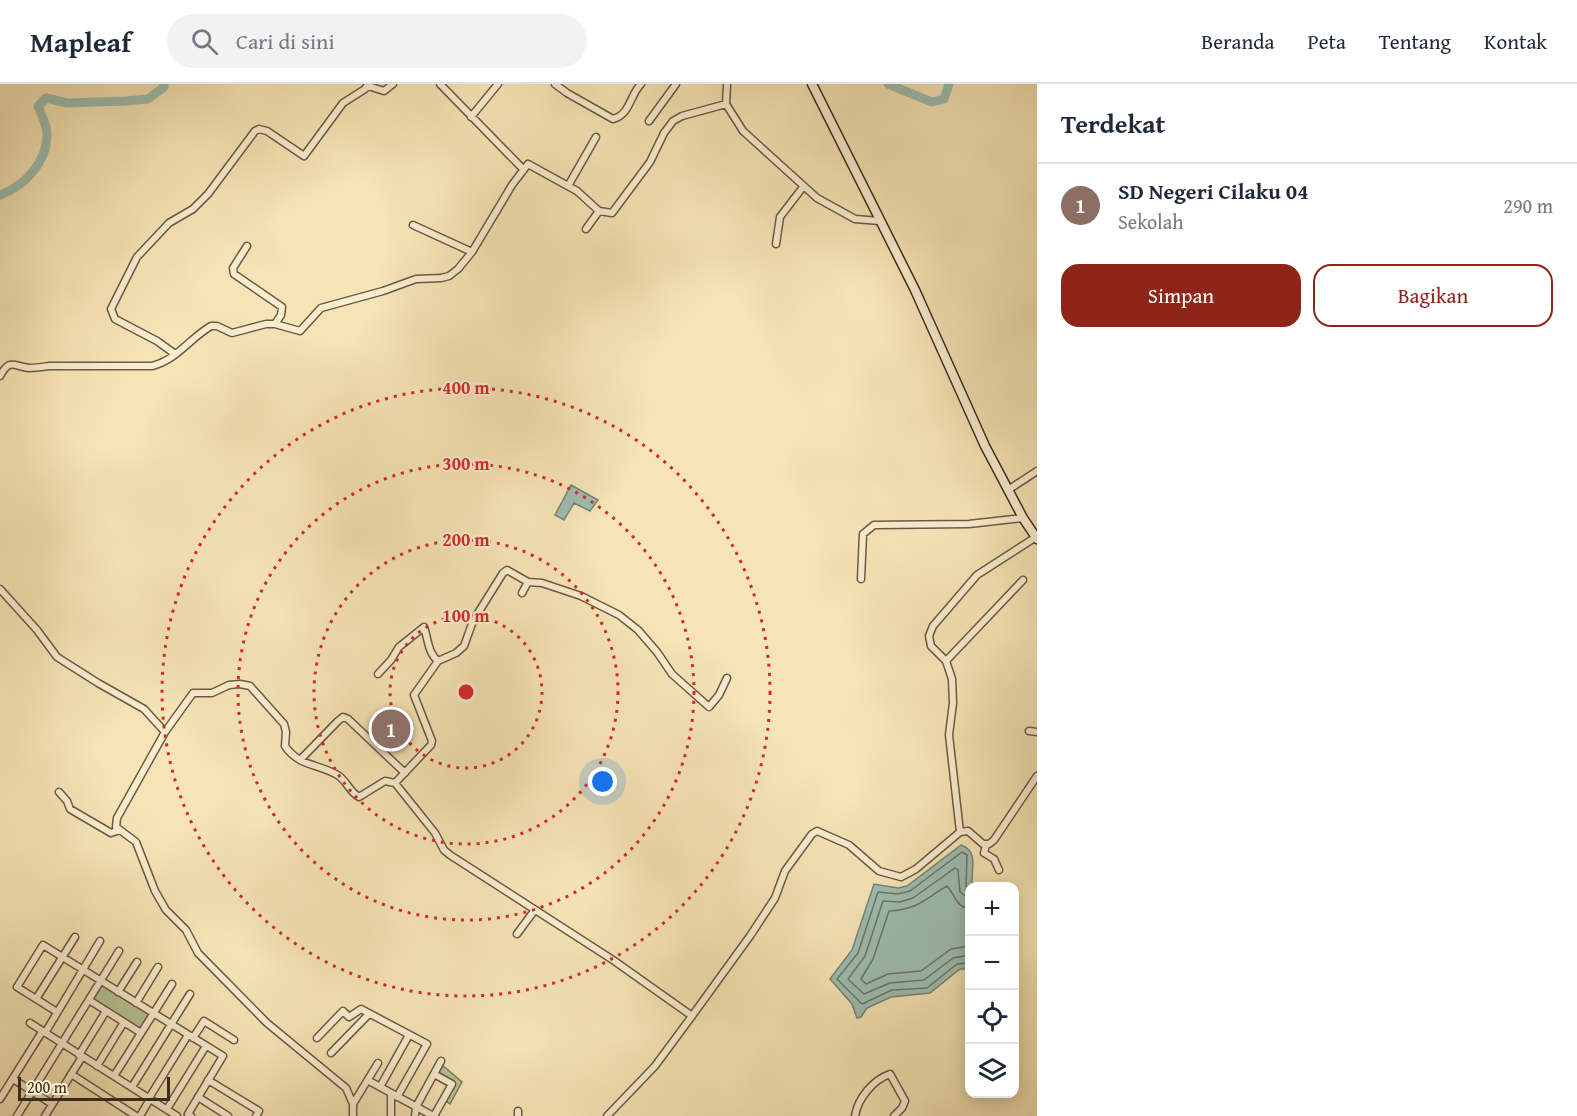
<!DOCTYPE html>
<html lang="id">
<head>
<meta charset="utf-8">
<style>
  body { margin:0; font-family:"Gentium Book Plus",serif; background:#f2f2f3; color:#1f2937 }
  .controls { position:absolute; right:18px; bottom:18px; display:grid; overflow:hidden; border-radius:12px; box-shadow:0 3px 15px #0003 }
  .controls button { width:54px; height:54px; display:grid; place-items:center; padding:0; border:0; border-bottom:2px solid #e0e1e3; background:#fff; color:#1f2937; font:30px sans-serif }
  .scale { position:absolute; left:18px; bottom:15px; width:152px; box-sizing:border-box; padding-left:6px; border:3px solid #3e2c1c; border-top:0; font-size:16px; line-height:21px; white-space:nowrap; color:#3e2c1c; -webkit-text-stroke:4px #f9edd0; paint-order:stroke }
  .you { position:absolute; left:603px; top:698px; width:21px; height:21px; margin:-15px; border:4px solid #fff; border-radius:50%; background:#1a73e8; box-shadow:0 0 0 9px #1a73e833 }
  .badge { display:grid; place-items:center; width:39px; height:39px; border-radius:50%; background:#8f2418; color:#fff; font-size:20px; font-weight:700 }
  .pin { position:absolute; translate:-50% -50%; border:3px solid #fff; box-shadow:0 2px 6px #0006 }
  .list { margin:0; padding:0; list-style:none }
  h2 { display:flex; justify-content:space-between; align-items:center; height:78px; margin:0; padding:0 24px; font-size:26px }
  h2 small { font-size:20px; font-weight:400; color:#747a83 }
  .list li { display:grid; grid-template-columns:39px 1fr auto; gap:18px; align-items:center; box-sizing:border-box; height:84px; padding:0 24px; border-top:2px solid #e0e1e3 }
  .list b { display:block; font-size:22px; white-space:nowrap }
  .list p { margin:0; font-size:20px; white-space:nowrap; color:#747a83 }
  .list em { font-size:20px; font-style:normal; color:#747a83 }
  .actions { display:flex; gap:12px; padding:18px 24px }
  .actions a { flex:1; padding:14px 0; border:2px solid #8f2418; border-radius:18px; text-align:center; font-size:21px; color:#8f2418 }
  .actions .main { background:#8f2418; color:#fff }
  .icon { flex:none; width:33px; height:33px; fill:none; stroke:currentColor; stroke-width:2; stroke-linecap:round; stroke-linejoin:round }
  .map { position:relative; flex:none; width:1037px; height:1032px; overflow:hidden }
  header { display:flex; align-items:center; gap:36px; box-sizing:border-box; height:84px; padding:0 30px; background:#fff; border-bottom:2px solid #e0e1e3 }
  header strong { font-size:28px }
  nav { display:flex; gap:33px; margin-inline-start:auto; font-size:21px }
  .search { width:420px; height:54px; background:#f2f2f3; display:flex; align-items:center; gap:15px; box-sizing:border-box; padding:0 21px; border-radius:33px; color:#747a83; font-size:22px }
  main { display:flex }
  aside { flex:1; background:#fff }
  .map>svg:first-child { display:block }
  .green { fill:#b6c593; stroke:#7a7858; stroke-width:1.5 }
  .water { fill:#9dbeb1; stroke:#778475; stroke-width:1.5 }
  .lines { fill:none; stroke-linecap:round; stroke-linejoin:round }
  .shore { stroke:#6e7566; stroke-width:1.5 }
  .river { stroke:#9dbeb1; stroke-width:9 }
  .street-casing { stroke:#6c5a42; stroke-width:9 }
  .secondary-casing { stroke:#3e2c1c; stroke-width:11 }
  .street { stroke:#f9edd0; stroke-width:6 }
  .secondary { stroke:#f9edd0; stroke-width:8 }
  .ring { fill:none; stroke:#d62828; stroke-width:3; stroke-dasharray:3 6 }
  .centre { fill:#d62828; stroke:#f9edd0; stroke-width:3 }
  .ring-label { font-size:18px; text-anchor:middle; font-weight:bold; fill:#d62828; stroke:#f9edd0; stroke-width:4.5; stroke-linejoin:round; paint-order:stroke }
</style>
</head>
<body>
<header>
<strong>Mapleaf</strong>
<div class="search"><svg class="icon" aria-label="search" viewBox="0 0 24 24"><circle cx="10" cy="10" r="6"/><path d="M15 15l6 6"/></svg>Cari di sini</div>
<nav><a>Beranda</a><a>Peta</a><a>Tentang</a><a>Kontak</a></nav>
</header>
<main>
<div class="map">
<svg width="1037" height="1032" viewBox="0 0 1037 1032">
  <rect width="100%" height="100%" fill="#f6e4b6"/>
  <filter id="stains"><feTurbulence type="fractalNoise" baseFrequency=".00333" numOctaves="4"/><feColorMatrix values="0 0 0 0 .2 0 0 0 0 .09 0 0 0 0 .02 0 0 0 .5 -.17"/></filter>
  <radialGradient id="worn" r=".72"><stop offset=".6" stop-color="#630" stop-opacity="0"/><stop offset="1" stop-color="#630" stop-opacity=".3"/></radialGradient>
  <path class="green" d="M101,900L150,930L140,946L91,915Z
    M442,981L462,998L450,1020L446,1017L455,1000L438,990Z"/>
  <path class="water" d="M571,401L598,416L590,427L574,419L564,436L555,431Z
    M961,761C979,767 971,786 972,802H969V885H960L930,909L891,913L867,924L861,933L857,934L852,920L830,895L852,866L874,800L898,804L907,802Z"/>
  <g class="lines">
    <path class="shore" d="M969,807L966,802L967,771L962,768L910,807L898,810L878,808L858,869L837,895L862,920L892,906L927,904L957,880L969,879
      M969,815L960,808L958,786L955,784L913,814L900,818L883,817L865,872L848,895L864,910L890,899L924,896L953,874L969,871
      M969,825C953,820 956,811 947,802C923,816 919,825 889,827L873,875L861,895L866,900L888,890L921,887L951,865L969,862"/>
    <path class="river" d="M888,0L932,18L944,15L949,0
      M0,111C25,102 47,78 47,50C47,41 41,30 38,22L46,14L67,19L126,17L148,15L164,3V0"/>
    <g class="street-casing">
      <path id="street" d="M440,0L523,85
        M555,0L567,9L613,35C630,31 630,11 641,0
        M368,2L384,7L393,0
        M726,20L743,47L817,114L855,135L880,137
        M726,20L727,0
        M471,33L498,0
        M649,37L676,0
        M568,102L596,53
        M413,141L472,168
        M586,145L599,127
        M776,160L780,133L803,103
        M247,162L233,184L234,190L282,223L281,231L275,240
        M175,270L157,257L115,235L111,225L137,173L169,139L193,125L208,110L255,47L259,45L267,47L304,72L343,19L365,5L368,0
        M0,292C10,274 13,282 29,284C36,284 42,283 49,282H152C177,276 190,254 211,242H217L232,249L266,240H275L300,247L321,224L383,207L416,195L441,194L449,192L458,185L472,168L512,101L528,80L577,107L599,127L612,129L650,78L664,49L673,37L682,32L726,20
        M1008,406L1037,387
        M861,495L863,450L874,441L969,440L1023,434
        M0,505L37,546L57,573L98,599L144,625L165,648L117,734L116,743L136,758L155,807L166,826L186,846L198,869L267,939L346,1004L353,1020V1032
        M522,509L528,498
        M946,577L1023,496
        M378,590L391,576L399,563L424,543C428,555 428,569 438,577
        M1029,647L1037,648
        M165,648L193,609H212L229,601L240,600L250,602L284,640L286,648L285,662C299,683 321,680 339,692C347,698 350,708 359,713L385,697L395,699L435,749L444,766L450,771L613,876L692,932L655,982L607,1032
        M300,676L338,637L343,633L348,635L405,689
        M395,699L431,661L432,657L414,611L438,577L456,569L464,562L473,537L503,489L507,486L528,498L542,499L581,512L619,531L638,546L657,568L672,590L709,623L719,611L727,594
        M59,708L67,717L70,725L111,749L120,746
        M960,748L949,651L953,619L952,595L946,577L931,562L929,552L933,542L977,491L1036,453
        M986,761L984,769L994,775L999,786
        M517,850L534,827
        M118,908L137,878
        M36,915L75,853
        M89,916L141,949
        M136,919L158,883
        M57,928L17,903L43,861L223,972L188,1030L191,1032
        M692,932L750,852L775,814L785,787L812,750L817,747L849,761L879,787L901,793L916,785L960,748L968,747L983,760H989L994,756L1037,692
        M30,939L177,1032
        M45,949L100,857
        M193,954L204,937L234,956
        M317,954L343,927L349,933L361,925L427,960L397,1013
        M331,969L369,930
        M79,971L106,927
        M97,982L124,938
        M71,990L136,1032
        M434,990L452,1000L434,1032
        M114,992L172,900
        M13,995L52,1020
        M208,996L259,1027L256,1032
        M371,998L433,1032
        M132,1003L190,910
        M380,1003L409,951
        M391,1009V1032
        M198,1013L228,1032
        M149,1014L188,951
        M0,1015L42,948
        M353,1020L378,979
        M167,1025L206,962
        M518,1027V1032
        M17,1032L119,867
        M45,1032L82,973
        M140,1032L150,1015
        M415,1032L416,1023L441,977
        M855,1032C858,1014 873,996 890,990L905,1017L902,1024L894,1032"/>
    </g>
    <g class="secondary-casing">
      <path id="secondary" d="M812,0L915,206L985,362L1023,434L1037,455"/>
    </g>
    <use href="#street" class="street"/>
    <use href="#secondary" class="secondary"/>
  </g>
  <g class="ring">
    <circle cx="466" cy="608" r="76"/>
    <circle cx="466" cy="608" r="152"/>
    <circle cx="466" cy="608" r="228"/>
    <circle cx="466" cy="608" r="304"/>
  </g>
  <circle cx="466" cy="608" r="9" class="centre"/>
  <g class="ring-label">
    <text x="466" y="310">400 m</text>
    <text x="466" y="386">300 m</text>
    <text x="466" y="462">200 m</text>
    <text x="466" y="538">100 m</text>
  </g>
  <rect width="100%" height="100%" filter="url(#stains)"/>
  <rect width="100%" height="100%" fill="url(#worn)"/>
</svg>
<div class="controls">
<button>+</button>
<button>−</button>
<button><svg class="icon" aria-label="locate" viewBox="0 0 24 24"><circle cx="12" cy="12" r="6"/><path d="M12 2v4M12 18v4M2 12h4M18 12h4"/></svg></button>
<button><svg class="icon" aria-label="layers" viewBox="0 0 24 24"><path d="M12 4l9 5-9 5-9-5zM3 14l9 5 9-5"/></svg></button>
</div>
<div class="scale">200 m</div>
<div class="you"></div>
<div class="pin badge" style="left:391px;top:645px;background:#8d6e63">1</div>
</div>
<aside>
<h2>Terdekat<small></small></h2>
<ul class="list">
<li><span class="badge" style="background:#8d6e63">1</span><div><b>SD Negeri Cilaku 04</b><p>Sekolah</p></div><em>290 m</em></li>
</ul>
<div class="actions"><a class="main">Simpan</a><a>Bagikan</a></div>
</aside>
</main>
</body>
</html>
